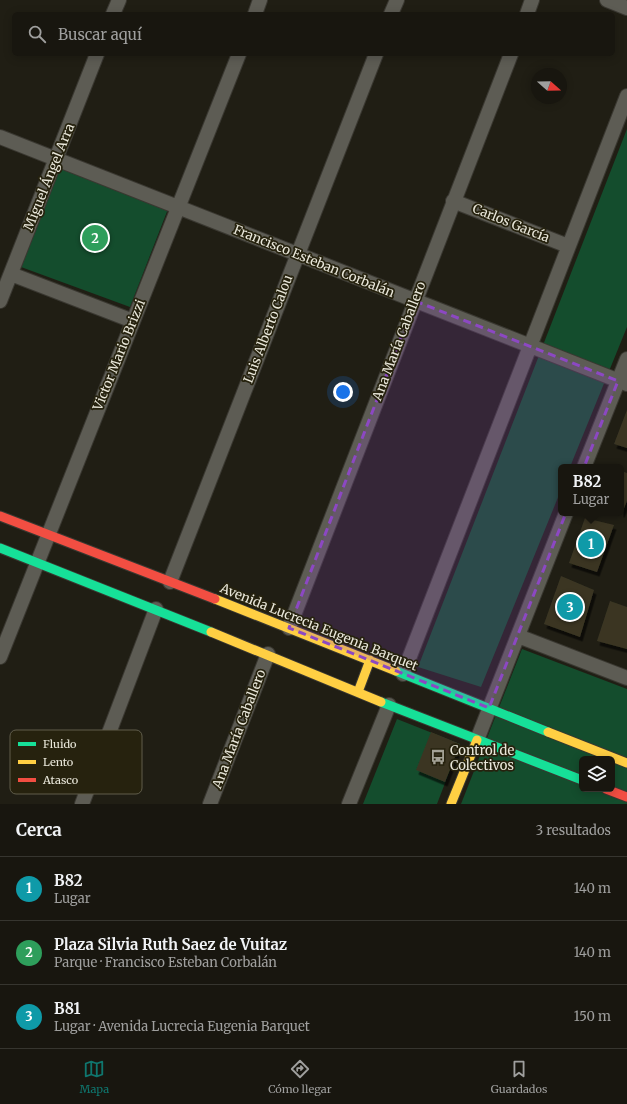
<!DOCTYPE html>
<html lang="es">
<head>
<meta charset="utf-8">
<style>
  body { margin:0; font-family:Merriweather,serif; background:#25231d; color:#f1f3f6 }
  .controls { position:absolute; right:12px; bottom:12px; display:grid; overflow:hidden; border-radius:6px; box-shadow:0 2px 10px #0003 }
  .controls button { width:36px; height:36px; display:grid; place-items:center; padding:0; border:0; border-bottom:1px solid #36352f; background:#18160f; color:#f1f3f6; font:20px sans-serif }
  .compass { position:absolute; left:531px; top:68px; width:36px; height:36px; border-radius:50%; background:#18160f; box-shadow:0 2px 10px #0003; rotate:110deg }
  .you { position:absolute; left:343px; top:392px; width:14px; height:14px; margin:-10px; border:3px solid #fff; border-radius:50%; background:#1a73e8; box-shadow:0 0 0 6px #1a73e833 }
  .badge { display:grid; place-items:center; width:26px; height:26px; border-radius:50%; background:#0f766e; color:#fff; font-size:13px; font-weight:700 }
  .pin { position:absolute; translate:-50% -50%; border:2px solid #fff; box-shadow:0 1px 4px #0006 }
  .popup { position:absolute; left:558px; top:464px; width:66px; height:52px; box-sizing:border-box; display:grid; place-content:center; border-radius:6px; background:#18160f; filter:drop-shadow(0 1px 3px #0005); font-size:13px; white-space:nowrap; color:#9f9f9e }
  .popup b { font-size:15px; color:#f1f3f6 }
  .popup::after { content:''; position:absolute; left:50%; top:100%; margin-left:-8px; border:8px solid transparent; border-top-color:#18160f }
  .list { margin:0; padding:0; list-style:none }
  h2 { display:flex; justify-content:space-between; align-items:center; height:52px; margin:0; padding:0 16px; font-size:17px }
  h2 small { font-size:13px; font-weight:400; color:#9f9f9e }
  .list li { display:grid; grid-template-columns:26px 1fr auto; gap:12px; align-items:center; box-sizing:border-box; height:64px; padding:0 16px; border-top:1px solid #36352f }
  .list b { display:block; font-size:15px; white-space:nowrap }
  .list p { margin:0; font-size:13px; white-space:nowrap; color:#9f9f9e }
  .list em { font-size:13px; font-style:normal; color:#9f9f9e }
  .icon { flex:none; width:22px; height:22px; fill:none; stroke:currentColor; stroke-width:2; stroke-linecap:round; stroke-linejoin:round }
  .map { position:relative; flex:none; width:627px; height:804px; overflow:hidden }
  .search { position:absolute; background:#18160f; box-shadow:0 2px 10px #0003; left:12px; right:12px; top:12px; height:44px; display:flex; align-items:center; gap:10px; box-sizing:border-box; padding:0 14px; border-radius:6px; color:#9f9f9e; font-size:15px }
  .sheet { height:244px; background:#18160f }
  nav { display:flex; justify-content:space-around; align-items:center; box-sizing:border-box; height:56px; border-top:1px solid #36352f; background:#18160f; font-size:11px; color:#9f9f9e }
  nav a { display:grid; justify-items:center; gap:2px }
  nav .on { color:#0f766e }
  .map>svg:first-child { display:block }
  .green { fill:#144d2d; fill-rule:evenodd }
  .building { fill:#3a3624; filter:url(#shadow) }
  .lines { fill:none; stroke-linecap:round; stroke-linejoin:round }
  .street-casing { stroke:#3a3831; stroke-width:16 }
  .fast-casing { stroke:#3a3831; stroke-width:11 }
  .slow-casing { stroke:#3a3831; stroke-width:11 }
  .jam-casing { stroke:#3a3831; stroke-width:11 }
  .street { stroke:#5d5c54; stroke-width:14 }
  .fast { stroke:#16e098; stroke-width:9 }
  .slow { stroke:#ffcf43; stroke-width:9 }
  .jam { stroke:#f24e42; stroke-width:9 }
  .marked { fill:#8c48c3; fill-opacity:0.2; stroke:#8c48c3; stroke-width:3; stroke-dasharray:8 5; stroke-linejoin:round }
  .labels { text-anchor:middle; dominant-baseline:central; stroke-width:3.5; stroke-linejoin:round; paint-order:stroke }
  .street-label { font-size:13px; fill:#e9e7da; stroke:#26220e }
  .poi-label { font-size:13px; fill:#e9e7da; stroke:#26220e; text-anchor:start }
  .key { fill:#26220e; stroke:#605d4b; stroke-width:1 }
  .key-label { font-size:11px; fill:#e9e7da }
</style>
</head>
<body>
<div class="map">
<svg width="627" height="804" viewBox="0 0 627 804">
  <defs>
    <filter id="shadow"><feDropShadow dx="2.5" dy="4.5" stdDeviation="0" flood-color="#0009"/></filter>
  </defs>
  <rect width="100%" height="100%" fill="#201e14"/>
  <path class="green" d="M627,129V327L570,467H561V490L481,687L418,667Z
    M60,168L168,209L130,307L21,267Z
    M522,649L627,689V804H461ZM582,759H612V789H582Z
    M397,719L460,744L437,804H363Z"/>
  <path class="building" d="M627,410V448L614,444Z
    M621,471L627,473V501L622,513H621Z
    M585,518L614,525L597,572L569,563Z
    M561,576L594,590L580,637L544,624Z
    M610,601L627,607V649L597,641Z
    M431,732L460,744L445,782L416,770Z"/>
  <g class="lines">
    <g class="street-casing">
      <path id="street" d="M607,0L627,8
        M113,14L119,0
        M255,14L260,0
        M391,14L397,0
        M527,14L532,0
        M0,137L627,384
        M453,201L568,246
        M11,274L133,321
        M0,301L97,54
        M584,467L627,359
        M170,582L376,54
        M289,628L511,54
        M518,636L627,678
        M0,657L239,54
        M403,674L627,96
        M477,740L566,513
        M82,804L156,609
        M210,804L268,654
        M349,804L389,705"/>
    </g>
    <g class="fast-casing">
      <path id="fast" d="M0,548L211,632
        M396,671L548,732
        M381,702L582,780"/>
    </g>
    <g class="slow-casing">
      <path id="slow" d="M215,599L396,671
        M211,632L381,702
        M358,692L370,660
        M548,732L627,763
        M451,804L477,740"/>
    </g>
    <g class="jam-casing">
      <path id="jam" d="M0,516L215,599
        M606,789L627,797"/>
    </g>
    <use href="#street" class="street"/>
    <use href="#fast" class="fast"/>
    <use href="#slow" class="slow"/>
    <use href="#jam" class="jam"/>
  </g>
  <path class="marked" d="M415,301L618,381L489,708L289,628Z"/>
  <defs>
    <g id="bus-bare" transform="scale(1.2)"><path d="M-5-6H5V4H4V6H2V4H-2V6H-4V4H-5ZM-3.5-4V0h7V-4ZM-3.5 1.2v1.5H-2V1.2ZM2 1.2v1.5H3.5V1.2Z" fill="#a3a195" stroke="#26220e" stroke-width="2.5" paint-order="stroke"/></g>
  </defs>
  <g fill-rule="evenodd">
    <use href="#bus-bare" x="438" y="757"/>
  </g>
  <g class="labels">
    <g class="street-label">
      <text transform="translate(49 177) rotate(-68)">Miguel Ángel Arra</text>
      <text transform="translate(511 223) rotate(22)">Carlos García</text>
      <text transform="translate(314 261) rotate(22)">Francisco Esteban Corbalán</text>
      <text transform="translate(268 329) rotate(-69)">Luis Alberto Calou</text>
      <text transform="translate(399 341) rotate(-69)">Ana María Caballero</text>
      <text transform="translate(119 355) rotate(-68)">Victor Mario Brizzi</text>
      <text transform="translate(319 627) rotate(22)">Avenida Lucrecia Eugenia Barquet</text>
      <text transform="translate(239 729) rotate(-69)">Ana María Caballero</text>
    </g>
    <g class="poi-label">
      <text x="450" y="750">Control de<tspan x="450" dy="15">Colectivos</tspan></text>
    </g>
  </g>
  <rect x="10" y="730" width="132" height="64" rx="6" class="key"/>
  <rect x="18" y="742" width="18" height="4" fill="#16e098"/>
  <rect x="18" y="760" width="18" height="4" fill="#ffcf43"/>
  <rect x="18" y="778" width="18" height="4" fill="#f24e42"/>
  <g class="key-label">
    <text x="43" y="748">Fluido</text>
    <text x="43" y="766">Lento</text>
    <text x="43" y="784">Atasco</text>
  </g>
</svg>
<div class="controls">
<button><svg class="icon" aria-label="layers" viewBox="0 0 24 24"><path d="M12 4l9 5-9 5-9-5zM3 14l9 5 9-5"/></svg></button>
</div>
<svg class="compass" viewBox="-18 -18 36 36"><path d="M0-13l5 13h-10z" fill="#e53935"/><path d="M0 13l5-13h-10z" fill="#9f9f9e"/></svg>
<div class="you"></div>
<div class="pin badge" style="left:591px;top:544px;background:#0f9aa8">1</div>
<div class="popup"><b>B82</b>Lugar</div>
<div class="pin badge" style="left:95px;top:238px;background:#2e9e5b">2</div>
<div class="pin badge" style="left:570px;top:607px;background:#0f9aa8">3</div>
<div class="search"><svg class="icon" aria-label="search" viewBox="0 0 24 24"><circle cx="10" cy="10" r="6"/><path d="M15 15l6 6"/></svg>Buscar aquí</div>
</div>
<section class="sheet">
<h2>Cerca<small>3 resultados</small></h2>
<ul class="list">
<li><span class="badge" style="background:#0f9aa8">1</span><div><b>B82</b><p>Lugar</p></div><em>140 m</em></li>
<li><span class="badge" style="background:#2e9e5b">2</span><div><b>Plaza Silvia Ruth Saez de Vuitaz</b><p>Parque · Francisco Esteban Corbalán</p></div><em>140 m</em></li>
<li><span class="badge" style="background:#0f9aa8">3</span><div><b>B81</b><p>Lugar · Avenida Lucrecia Eugenia Barquet</p></div><em>150 m</em></li>
</ul>
</section>
<nav>
<a class="on"><svg class="icon" aria-label="map" viewBox="0 0 24 24"><path d="M3 6l6-2 6 2 6-2v14l-6 2-6-2-6 2zM9 4v14M15 6v14"/></svg>Mapa</a>
<a><svg class="icon" aria-label="directions" viewBox="0 0 24 24"><path d="M12 3l9 9-9 9-9-9zM9 14v-3h6M13 9l2 2-2 2"/></svg>Cómo llegar</a>
<a><svg class="icon" aria-label="saved" viewBox="0 0 24 24"><path d="M7 4h10v16l-5-4-5 4z"/></svg>Guardados</a>
</nav>
</body>
</html>
